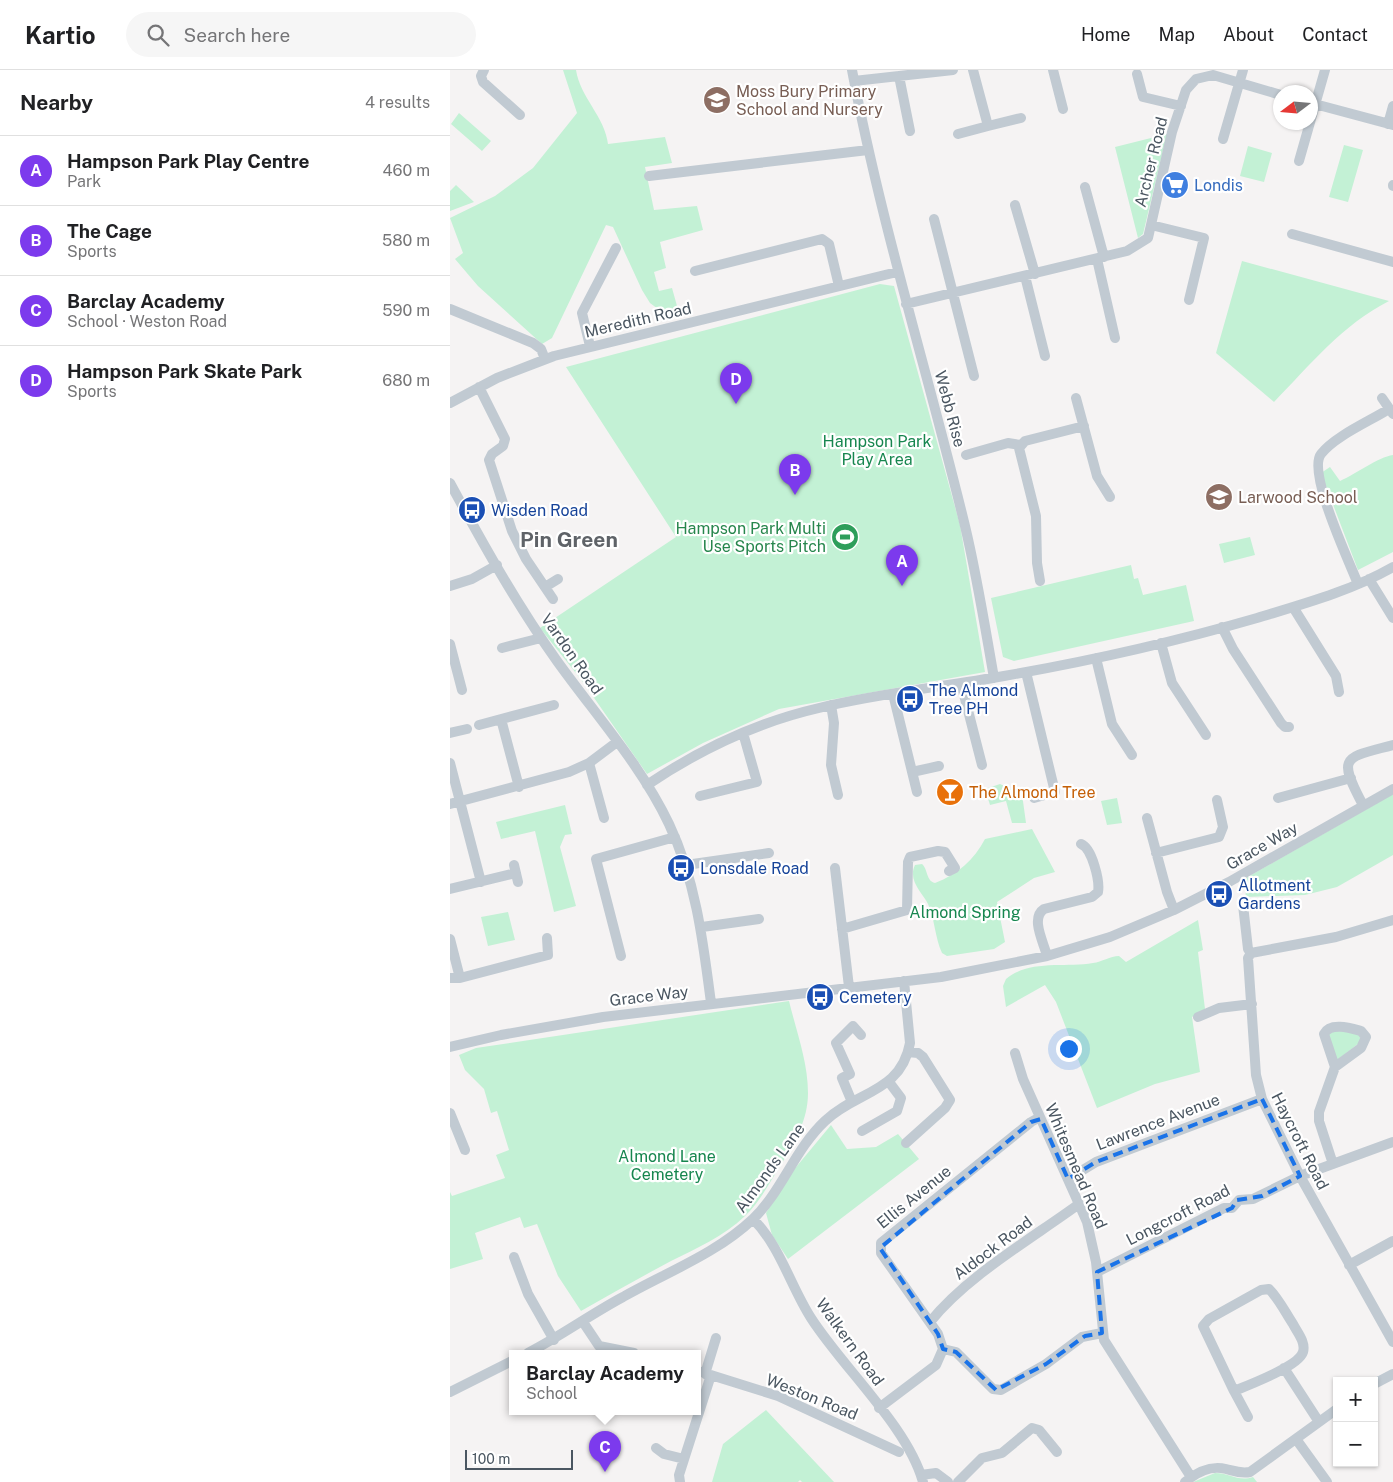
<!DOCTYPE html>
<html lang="en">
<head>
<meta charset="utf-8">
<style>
  body { margin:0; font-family:"Public Sans",sans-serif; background:#f6f6f6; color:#202124 }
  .controls { position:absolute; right:15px; bottom:15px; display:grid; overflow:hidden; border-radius:0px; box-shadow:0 1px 4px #0004 }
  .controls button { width:45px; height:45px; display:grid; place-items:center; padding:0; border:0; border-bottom:1px solid #e0e0e0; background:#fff; color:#202124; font:25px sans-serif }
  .compass { position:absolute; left:823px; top:15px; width:45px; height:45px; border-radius:50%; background:#fff; box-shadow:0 1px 4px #0004; rotate:254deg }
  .scale { position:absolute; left:15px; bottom:12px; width:108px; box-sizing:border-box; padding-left:5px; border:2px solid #4a5661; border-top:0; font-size:14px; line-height:18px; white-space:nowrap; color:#4a5661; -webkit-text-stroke:4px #fff; paint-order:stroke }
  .you { position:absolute; left:618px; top:978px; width:18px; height:18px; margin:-12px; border:4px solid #fff; border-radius:50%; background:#1a73e8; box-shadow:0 0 0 8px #1a73e833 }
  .badge { display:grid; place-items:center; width:32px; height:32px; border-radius:50%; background:#7c3aed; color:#fff; font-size:16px; font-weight:700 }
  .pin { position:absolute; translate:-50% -41px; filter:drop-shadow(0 1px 2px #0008) }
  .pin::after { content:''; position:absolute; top:26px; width:18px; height:15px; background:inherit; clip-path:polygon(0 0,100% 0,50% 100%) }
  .popup { position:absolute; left:59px; top:1280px; width:192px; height:65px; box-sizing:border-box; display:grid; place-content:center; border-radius:0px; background:#fff; filter:drop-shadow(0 1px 4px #0005); font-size:16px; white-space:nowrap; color:#757577 }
  .popup b { font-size:19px; color:#202124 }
  .popup::after { content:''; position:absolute; left:50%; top:100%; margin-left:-10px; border:10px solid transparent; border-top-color:#fff }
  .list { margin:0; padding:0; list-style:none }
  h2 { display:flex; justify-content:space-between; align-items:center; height:65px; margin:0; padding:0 20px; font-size:21px }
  h2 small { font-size:16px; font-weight:400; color:#757577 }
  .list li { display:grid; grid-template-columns:32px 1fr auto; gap:15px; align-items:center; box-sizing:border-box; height:70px; padding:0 20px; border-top:1px solid #e0e0e0 }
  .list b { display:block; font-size:19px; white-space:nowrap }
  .list p { margin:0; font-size:16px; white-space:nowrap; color:#757577 }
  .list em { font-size:16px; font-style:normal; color:#757577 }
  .icon { flex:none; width:28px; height:28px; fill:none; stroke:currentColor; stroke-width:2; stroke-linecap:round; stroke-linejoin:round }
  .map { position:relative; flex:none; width:943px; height:1412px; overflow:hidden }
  header { display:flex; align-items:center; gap:30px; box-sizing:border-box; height:70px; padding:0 25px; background:#fff; border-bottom:1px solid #e0e0e0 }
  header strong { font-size:24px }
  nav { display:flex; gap:28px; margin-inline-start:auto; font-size:18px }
  .search { width:350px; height:45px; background:#f6f6f6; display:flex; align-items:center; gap:12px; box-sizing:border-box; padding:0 18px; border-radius:28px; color:#757577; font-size:19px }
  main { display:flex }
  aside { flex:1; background:#fff }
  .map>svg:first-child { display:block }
  .green { fill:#c3f1d5 }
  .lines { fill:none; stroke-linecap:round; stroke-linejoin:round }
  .minor { stroke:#c1cad2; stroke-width:10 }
  .marked { fill:none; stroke:#1a73e8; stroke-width:4; stroke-dasharray:10 6; stroke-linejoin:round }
  .labels { text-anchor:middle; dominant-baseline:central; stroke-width:4.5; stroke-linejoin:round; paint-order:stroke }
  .education-label { font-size:16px; fill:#785e54; stroke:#fff; text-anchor:start }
  .street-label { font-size:16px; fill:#4a5661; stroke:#fff }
  .shop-label { font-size:16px; fill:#366cbe; stroke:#fff; text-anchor:start }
  .park-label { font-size:16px; fill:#17864f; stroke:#fff }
  .transit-label { font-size:16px; fill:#164399; stroke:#fff; text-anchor:start }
  .leisure-label { font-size:16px; fill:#27864d; stroke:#fff; text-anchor:end }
  .food-label { font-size:16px; fill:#c56008; stroke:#fff; text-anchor:start }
  .district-label { font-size:21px; font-weight:bold; fill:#5f6368; stroke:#fff }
</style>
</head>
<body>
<header>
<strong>Kartio</strong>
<div class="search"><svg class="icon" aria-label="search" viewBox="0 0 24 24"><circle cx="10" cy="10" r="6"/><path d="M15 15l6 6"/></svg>Search here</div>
<nav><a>Home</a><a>Map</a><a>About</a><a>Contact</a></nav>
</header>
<main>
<aside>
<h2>Nearby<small>4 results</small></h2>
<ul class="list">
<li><span class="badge">A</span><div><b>Hampson Park Play Centre</b><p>Park</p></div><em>460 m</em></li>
<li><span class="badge">B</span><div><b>The Cage</b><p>Sports</p></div><em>580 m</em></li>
<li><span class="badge">C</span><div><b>Barclay Academy</b><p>School · Weston Road</p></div><em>590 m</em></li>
<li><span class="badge">D</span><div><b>Hampson Park Skate Park</b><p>Sports</p></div><em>680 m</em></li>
</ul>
</aside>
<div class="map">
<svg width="943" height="1412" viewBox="0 0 943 1412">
  <rect width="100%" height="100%" fill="#f5f3f3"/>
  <path class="green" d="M113,0H126C130,27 155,47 158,74L215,67L222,93L195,97L204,140L247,136L253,160L210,172L216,198L204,202L209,221L222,218L229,243L216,245L200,233L192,220L163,157L156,155L102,268L92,274L28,216L5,189L13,183L0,148L45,126L83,98L127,43Z
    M9,43L41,71L32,81L1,54Z
    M717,64L693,164L688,168L665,77Z
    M894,75L913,80L898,132L879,127Z
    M798,76L822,83L814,112L790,106Z
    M6,115L24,132L0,141V121Z
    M792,191L939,231C892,255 861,294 824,332L766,283Z
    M430,214L444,216L510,455L535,602L329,639L253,673L197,704L133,612L90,558L226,467L116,297Z
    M943,385V482L908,500L871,403L880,397L890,411C906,404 928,387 943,385Z
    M800,467L805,485L774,493L769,474Z
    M681,495L684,509L688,508L693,525L736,515L744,551L564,591L553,587L541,528Z
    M550,714L572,724L576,753H562L556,731L540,735L535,719Z
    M943,724V785L887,817L855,825L796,827L794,809Z
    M667,728L672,753L657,755L651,731Z
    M115,735L122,764L115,765L110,777L126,836L104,842L85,761L51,769L46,752Z
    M582,759L605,802L584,808L547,832L555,872L544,879L497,886L492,883C485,868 485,850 478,834C474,824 457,811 465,795L472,794C478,799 476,811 485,813C508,804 524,790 535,769Z
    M58,842L65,870L38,876L31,847Z
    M748,850L753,880L748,882L755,939L742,947L750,1002L705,1014L647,1038L606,932L595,915L556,937L553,916L556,909C580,889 615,898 643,893C652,892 660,886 669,886L676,892Z
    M339,931C346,960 358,992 358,1023C358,1050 345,1071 332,1093C321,1110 310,1132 295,1146C273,1167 247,1178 221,1191C191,1207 161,1224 131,1241L108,1206L87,1154L74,1158L70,1147L25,1163L33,1189L0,1199V1122L2,1126L55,1108L46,1085L59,1080L47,1041L41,1043L34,1019L15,1000L9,985L26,978Z
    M880,960L908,963L912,971L887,990L877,965Z
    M381,1055L397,1079L426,1077L448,1064L469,1089L338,1189L322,1165L316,1143L342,1102Z
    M316,1340L384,1412H352L350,1410L348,1412H262L273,1374Z
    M765,1403C780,1403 788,1412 803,1407L807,1412H743Z"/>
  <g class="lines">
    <path class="minor" d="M34,0L31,6L33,12L70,45
      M402,0C431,154 478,303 515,456C527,506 535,557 544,608
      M523,0L538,56L571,48
      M603,0L613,39
      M687,4L693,27L731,36
      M449,6L460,61
      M404,11L503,0
      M861,33L943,55
      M938,54L943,36
      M508,64L538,56
      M773,69L793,0
      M849,91L875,0
      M199,106L418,80
      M943,116V115
      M635,117L654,187
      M565,135L585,204
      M484,149L524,306
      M701,155L754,168L739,230
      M842,164L943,192
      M647,189L665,268
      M245,201L372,169L379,174L389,216
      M575,206L595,286
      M456,234L677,181L698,168L722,62L736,20L746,9L763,5L831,25
      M0,239L83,273L91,279L95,289
      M140,276L132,243L166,178
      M29,317L55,369L53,376L42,384L39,390L62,461L76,489L103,529
      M626,328L647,406L660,427
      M932,328L943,344
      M0,333L47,308L104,286L447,202
      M516,385L558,373L570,375
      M0,413C33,474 67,535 107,591C145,644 191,695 219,754C246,811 253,871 261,933
      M919,509L943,548
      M590,511L587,493L586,446L569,378L575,371L634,356
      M908,514C899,491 857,402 871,384C885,366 920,351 939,339
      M0,516L22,509L47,495
      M95,517L108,509
      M843,537L886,606L889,622
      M772,557L783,579L831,653L835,657H839
      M711,573L722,613L756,665
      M0,574L12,620
      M52,578L91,568
      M646,588L662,654L682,685
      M576,602L605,722L584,728
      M511,613L532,695
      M443,624L467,722
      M381,635L384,653L381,695L388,725
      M51,649L69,717
      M29,655L104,635
      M0,663L17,659
      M0,693L31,812
      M139,693L154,748
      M462,702L489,696
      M197,715C249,680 308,652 369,638C430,623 493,617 554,606C640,591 724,572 807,548C853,534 901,521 943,497
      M250,726L307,712L293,663
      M828,728L901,708
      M0,734L119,702L139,693L167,672
      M913,735C886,685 895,688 943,675
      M697,748L717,822L724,840
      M706,783L769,767L773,757L767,730
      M64,795L68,812
      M236,795L319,783
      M385,798L399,917
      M0,819L66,803
      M793,835L798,879L801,883L798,888L806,1005L812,1029L850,1106L943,1272
      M252,857L309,849
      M392,859L457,840L458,792L460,787L488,781L495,782L505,798L499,801
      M0,869L10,908
      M801,883L886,867L943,850
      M171,886L146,789L225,767
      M597,886C594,873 580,848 594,839L642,827L648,822C650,811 642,778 631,774
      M0,908H10L98,885L97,868
      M748,947L769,938L802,934
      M0,977L51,965L153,947L491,907L597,886L660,867L724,840L779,812L943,719
      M565,983L573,1009L637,1152L646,1192L654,1270L741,1407
      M402,1032L392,1008L400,1004L386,973L403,956L411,965
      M0,1043L15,1080
      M412,1061L447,1041L451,1028L439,1012
      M456,1073L495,1038L500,1030L473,987L468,983L458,982
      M883,1094L869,1051V1042L885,997L874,964C880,952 900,958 911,961L916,967L911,978L885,997
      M618,1109L646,1092L812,1029
      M303,1149C330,1176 341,1217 361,1248C393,1298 458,1357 473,1412
      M64,1187L78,1224L104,1270
      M899,1195L943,1171
      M647,1202L774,1138H782L789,1130L803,1129L850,1106L943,1072
      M819,1219C829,1229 835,1242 843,1254C847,1262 856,1272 853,1282C849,1296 799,1315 784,1321L753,1256L759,1249L811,1220Z
      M133,1252L149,1276L184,1283
      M480,1252C517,1206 581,1169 629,1134
      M493,1279L506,1282L543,1319L551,1320L596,1294L632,1267L652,1263
      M78,1283C111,1266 141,1244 173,1227C217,1202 266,1184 303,1149C332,1121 345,1079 375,1051C406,1021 451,1023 460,973L454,911
      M834,1298L869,1352
      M248,1301L328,1326L449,1382
      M255,1304L266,1268
      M924,1314L943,1304
      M784,1321L798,1347
      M0,1322L62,1291
      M429,1338L486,1295L493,1279L488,1264L431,1183V1173L581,1052L590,1047
      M846,1369L877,1412
      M206,1378L214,1384L234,1389
      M471,1405L486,1403L498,1412
      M230,1412L229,1405L261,1305
      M508,1412L532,1388L552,1383L582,1358L589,1360L607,1382
      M735,1412C747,1402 760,1395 776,1399C784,1401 791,1404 800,1402L887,1339"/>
  </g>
  <path class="marked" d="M812,1029L850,1106L812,1126L787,1130L782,1138L647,1202L652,1263L635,1266L596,1294L546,1320L506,1282L493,1279L488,1264L430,1178L581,1052L591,1049L618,1109L646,1092Z"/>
  <defs>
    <g id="school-disc" transform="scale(1.4375)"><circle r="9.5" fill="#8d6e63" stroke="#fff"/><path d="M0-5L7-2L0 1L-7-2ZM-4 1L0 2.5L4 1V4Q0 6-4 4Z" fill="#fff"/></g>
    <g id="supermarket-disc" transform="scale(1.4375)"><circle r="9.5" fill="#3f7fe0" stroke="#fff"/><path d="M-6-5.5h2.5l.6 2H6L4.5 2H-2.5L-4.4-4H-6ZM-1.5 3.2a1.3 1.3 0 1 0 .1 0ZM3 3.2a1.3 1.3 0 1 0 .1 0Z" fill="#fff"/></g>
    <g id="bus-disc" transform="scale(1.4375)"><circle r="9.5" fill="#1a4fb4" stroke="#fff"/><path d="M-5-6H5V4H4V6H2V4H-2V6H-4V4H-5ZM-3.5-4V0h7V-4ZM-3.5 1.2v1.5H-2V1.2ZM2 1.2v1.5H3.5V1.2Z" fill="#fff"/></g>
    <g id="stadium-disc" transform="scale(1.4375)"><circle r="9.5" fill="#2e9e5b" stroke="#fff"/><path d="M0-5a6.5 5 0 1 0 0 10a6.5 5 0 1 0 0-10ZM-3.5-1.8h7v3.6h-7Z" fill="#fff"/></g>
    <g id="bar-disc" transform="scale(1.4375)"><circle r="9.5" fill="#e8710a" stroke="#fff"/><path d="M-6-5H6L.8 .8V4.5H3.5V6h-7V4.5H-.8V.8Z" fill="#fff"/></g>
  </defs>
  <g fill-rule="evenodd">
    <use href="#school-disc" x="267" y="30"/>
    <use href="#supermarket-disc" x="725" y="115"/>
    <use href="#school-disc" x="769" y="427"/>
    <use href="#bus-disc" x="22" y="440"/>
    <use href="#stadium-disc" x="395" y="467"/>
    <use href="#bus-disc" x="460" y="629"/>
    <use href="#bar-disc" x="500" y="722"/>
    <use href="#bus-disc" x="231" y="798"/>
    <use href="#bus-disc" x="769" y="824"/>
    <use href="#bus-disc" x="370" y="927"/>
  </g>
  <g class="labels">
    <g class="education-label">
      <text x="286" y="21">Moss Bury Primary<tspan x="286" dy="18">School and Nursery</tspan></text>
      <text x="788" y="427">Larwood School</text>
    </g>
    <g class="street-label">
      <text transform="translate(701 92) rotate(-76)">Archer Road</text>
      <text transform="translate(188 250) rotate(-13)">Meredith Road</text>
      <text transform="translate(500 339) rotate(75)">Webb Rise</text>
      <text transform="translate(122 584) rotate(55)">Vardon Road</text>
      <text transform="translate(812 776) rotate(-30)">Grace Way</text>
      <text transform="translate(199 926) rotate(-7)">Grace Way</text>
      <text transform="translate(708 1052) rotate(-21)">Lawrence Avenue</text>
      <text transform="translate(850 1071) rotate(63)">Haycroft Road</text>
      <text transform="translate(626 1096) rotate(67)">Whitesmead Road</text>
      <text transform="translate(320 1098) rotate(-54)">Almonds Lane</text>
      <text transform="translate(464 1127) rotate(-39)">Ellis Avenue</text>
      <text transform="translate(728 1145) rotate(-27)">Longcroft Road</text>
      <text transform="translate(543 1178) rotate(-37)">Aldock Road</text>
      <text transform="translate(400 1272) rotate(54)">Walkern Road</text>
      <text transform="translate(362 1327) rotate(22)">Weston Road</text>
    </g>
    <g class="shop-label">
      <text x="744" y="115">Londis</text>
    </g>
    <g class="park-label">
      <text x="427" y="371">Hampson Park<tspan x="427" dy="18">Play Area</tspan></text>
      <text x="515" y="842">Almond Spring</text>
      <text x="217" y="1086">Almond Lane<tspan x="217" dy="18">Cemetery</tspan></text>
    </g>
    <g class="transit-label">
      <text x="41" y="440">Wisden Road</text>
      <text x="479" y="620">The Almond<tspan x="479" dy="18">Tree PH</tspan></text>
      <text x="250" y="798">Lonsdale Road</text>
      <text x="788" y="815">Allotment<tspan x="788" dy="18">Gardens</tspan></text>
      <text x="389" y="927">Cemetery</text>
    </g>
    <g class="leisure-label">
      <text x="376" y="458">Hampson Park Multi<tspan x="376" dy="18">Use Sports Pitch</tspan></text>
    </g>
    <g class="food-label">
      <text x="519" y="722">The Almond Tree</text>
    </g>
    <g class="district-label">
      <text x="119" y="469">Pin Green</text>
    </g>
  </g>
</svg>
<div class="controls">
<button>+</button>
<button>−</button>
</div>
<svg class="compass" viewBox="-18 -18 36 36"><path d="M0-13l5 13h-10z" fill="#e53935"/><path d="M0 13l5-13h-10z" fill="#757577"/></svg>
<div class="scale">100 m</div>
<div class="you"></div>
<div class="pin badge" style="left:452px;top:516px">A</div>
<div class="pin badge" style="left:345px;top:425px">B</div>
<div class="pin badge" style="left:155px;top:1402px">C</div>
<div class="popup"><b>Barclay Academy</b>School</div>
<div class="pin badge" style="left:286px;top:334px">D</div>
</div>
</main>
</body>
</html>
